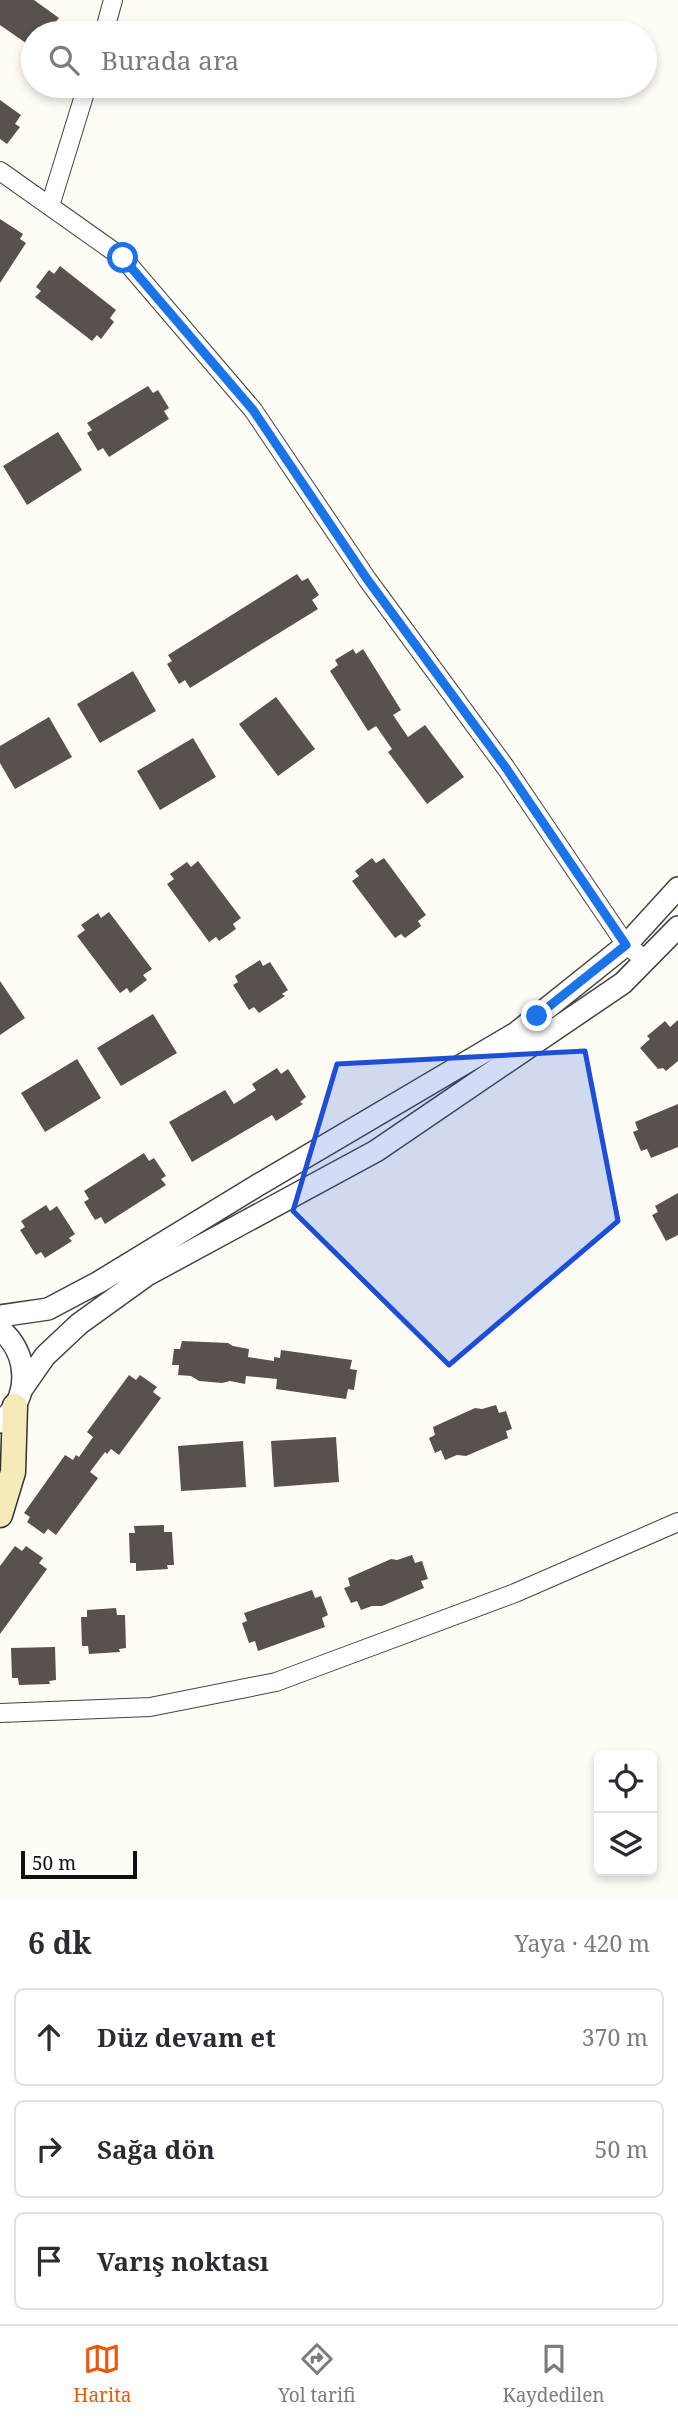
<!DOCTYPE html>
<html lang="tr">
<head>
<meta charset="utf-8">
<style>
  body { margin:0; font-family:"Noto Serif",serif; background:#f2f2f3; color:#2b2b33 }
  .controls { position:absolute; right:21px; bottom:21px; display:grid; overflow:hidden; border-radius:10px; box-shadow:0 4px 10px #0003 }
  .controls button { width:63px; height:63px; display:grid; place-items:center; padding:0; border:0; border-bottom:2px solid #e1e1e2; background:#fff; color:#2b2b33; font:35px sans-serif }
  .scale { position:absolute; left:21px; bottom:18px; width:116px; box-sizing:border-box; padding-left:7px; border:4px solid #101010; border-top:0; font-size:19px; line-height:24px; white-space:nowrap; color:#101010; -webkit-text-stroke:5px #fff; paint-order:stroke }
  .stop { position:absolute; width:21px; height:21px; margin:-16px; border:5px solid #1a73e8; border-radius:50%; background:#fff }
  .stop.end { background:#1a73e8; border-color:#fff; box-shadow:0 2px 7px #0008 }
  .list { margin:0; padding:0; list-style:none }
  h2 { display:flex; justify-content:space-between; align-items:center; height:91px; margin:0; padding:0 28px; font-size:30px }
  h2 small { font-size:23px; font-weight:400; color:#7c7c81 }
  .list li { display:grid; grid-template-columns:46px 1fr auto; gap:21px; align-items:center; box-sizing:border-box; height:98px; margin:0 14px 14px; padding:0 14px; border:2px solid #e1e1e2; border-radius:10px }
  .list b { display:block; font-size:26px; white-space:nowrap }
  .list em { font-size:23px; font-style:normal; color:#7c7c81 }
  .icon { flex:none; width:38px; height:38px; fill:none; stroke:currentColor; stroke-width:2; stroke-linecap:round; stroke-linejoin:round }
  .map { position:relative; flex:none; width:678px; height:1897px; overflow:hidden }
  .search { position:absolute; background:#fff; box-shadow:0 4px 10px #0003; left:21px; right:21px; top:21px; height:77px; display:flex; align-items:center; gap:18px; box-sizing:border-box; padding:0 24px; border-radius:38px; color:#7c7c81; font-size:26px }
  .sheet { height:427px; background:#fff }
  nav { display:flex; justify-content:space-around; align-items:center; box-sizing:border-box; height:98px; border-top:2px solid #e1e1e2; background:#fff; font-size:19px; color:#7c7c81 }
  nav a { display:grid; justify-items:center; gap:4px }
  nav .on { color:#ea580c }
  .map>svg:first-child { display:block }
  .building { fill:#58514e }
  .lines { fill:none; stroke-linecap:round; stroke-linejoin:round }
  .minor-casing { stroke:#434343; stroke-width:20 }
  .tertiary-casing { stroke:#434343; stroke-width:24 }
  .secondary-casing { stroke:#323232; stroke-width:27 }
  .minor { stroke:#fff; stroke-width:18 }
  .tertiary { stroke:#fff; stroke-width:21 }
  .secondary { stroke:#f6ebb8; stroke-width:24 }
  .route { stroke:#1a73e8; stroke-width:9 }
  .marked { fill:#1d4ed8; fill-opacity:0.2; stroke:#1d4ed8; stroke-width:5; stroke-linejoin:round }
</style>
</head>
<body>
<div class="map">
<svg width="678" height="1897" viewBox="0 0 678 1897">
  <rect width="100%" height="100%" fill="#fefcf5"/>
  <path class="building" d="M0,0H34L59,18L53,25L65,33H33V48L0,25Z
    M0,100L21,115L15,124L20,127L7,144L0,139Z
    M0,219L23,234L20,239L26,243L0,283Z
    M60,266L116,310L110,318L114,322L101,339L97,335L92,341L35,297L41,291L36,287L49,270L54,274Z
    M148,386L153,393L158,390L169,408L164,411L169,419L109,457L103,448L98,451L87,433L92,430L87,423Z
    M58,432L82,470L27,505L3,466Z
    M297,574L302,581L308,578L319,595L312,600L318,609L190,688L185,680L179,684L167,664L172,661L168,655Z
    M353,649L356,654L363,649L401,710L393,715L408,737L425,725L464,777L427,804L388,752L392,749L376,726L368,731L330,671L338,665L335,660Z
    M133,671L156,711L100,743L77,704Z
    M276,697L315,749L278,776L239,724Z
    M49,717L72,757L15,789L0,763V746Z
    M193,738L216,777L160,810L137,771Z
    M372,858L376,863L384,858L426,915L418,921L421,926L405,938L401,934L395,938L352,881L359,876L355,871Z
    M198,861L241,918L233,924L236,929L219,941L216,937L209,942L167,884L174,879L170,874L187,862L191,867Z
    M109,912L152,969L143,975L147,980L130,993L127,988L120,993L77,936L85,930L81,925L98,913L101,918Z
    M260,960L263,966L270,962L288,990L282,994L285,996L259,1013L254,1007L249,1010L233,985L238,982L235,976Z
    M0,981L25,1018L0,1035Z
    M153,1014L177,1053L121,1086L97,1048Z
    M678,1020V1061L666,1071L663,1068L658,1069L640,1048L650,1039L647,1036L665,1021L670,1027Z
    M77,1059L101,1098L45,1132L21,1093Z
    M277,1068L281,1074L288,1069L306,1097L300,1102L303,1104L276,1121L272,1115L192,1162L169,1122L225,1090L234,1104L256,1090L252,1084Z
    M678,1104V1147L651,1158L647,1149L641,1151L633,1132L638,1130L635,1122Z
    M144,1153L149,1161L154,1158L166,1176L161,1179L166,1185L105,1224L101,1217L95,1220L84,1202L89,1199L84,1191Z
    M678,1193V1235L666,1241L652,1215L658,1212L655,1206Z
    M46,1205L50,1211L57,1206L75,1234L69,1238L72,1241L45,1258L41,1252L36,1255L20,1230L25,1227L21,1221Z
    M182,1341L228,1343L233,1346L249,1349L248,1357L274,1361V1357L280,1358L281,1350L352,1360L350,1369L357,1370L354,1390L348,1389L346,1399L276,1389L277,1379L246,1376L245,1384L230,1381L222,1383L199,1381L191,1376L178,1375L179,1365H172L174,1349H180Z
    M129,1375L136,1380L140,1375L157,1387L153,1392L161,1398L119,1455L111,1449L107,1454L105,1452L90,1472L98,1478L56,1535L48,1529L44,1534L27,1522L30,1517L24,1513L65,1455L73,1460L76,1455L79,1457L93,1437L87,1432Z
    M496,1405L499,1413L506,1411L512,1429L506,1431L508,1438L466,1456L457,1455L445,1460L441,1450L435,1453L429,1438L435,1435L433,1427L475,1408L482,1409Z
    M336,1437L339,1482L274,1487L271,1441Z
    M243,1441L246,1487L181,1491L178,1446Z
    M164,1525V1532H172L174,1565H167L168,1569L136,1571V1563H130L129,1533H135L134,1526Z
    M15,1546L22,1551L26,1546L43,1558L39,1563L47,1569L0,1634V1566Z
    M412,1555L415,1563L422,1561L428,1579L421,1581L424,1588L382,1606H372L361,1610L357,1601L351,1603L344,1588L350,1586L348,1578L391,1559L397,1560Z
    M312,1590L315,1598L321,1596L328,1615L322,1618L325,1627L258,1651L255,1641L249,1643L242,1623L247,1621L244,1613Z
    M116,1608L117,1615H125L126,1648L119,1649L120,1652L89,1654L88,1646H82L81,1617H87V1610Z
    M55,1647L56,1680L49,1681L50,1684L19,1685L18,1678H12L11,1648Z"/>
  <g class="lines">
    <g class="minor-casing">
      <path id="minor" d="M104,33L113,0
        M0,171L123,258L253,410L367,579L506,768L626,945L646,960
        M50,206L87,86
        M0,1713L150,1707L276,1682L515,1593L678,1522"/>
    </g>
    <g class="tertiary-casing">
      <path id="tertiary" d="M0,1316L48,1309L99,1282L258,1185L516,1033L626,945L678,888
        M0,1329C29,1353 32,1398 0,1422
        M22,1389L45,1356L79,1324L147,1275L376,1151L623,983L678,927"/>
    </g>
    <g class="secondary-casing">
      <path id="secondary" d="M0,1515L13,1472L15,1406"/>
    </g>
    <use href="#minor" class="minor"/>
    <use href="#tertiary" class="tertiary"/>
    <use href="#secondary" class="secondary"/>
  </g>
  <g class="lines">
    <path class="route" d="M123,258L253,410L367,579L506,768L626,945L537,1016"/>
  </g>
  <path class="marked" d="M585,1051L618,1221L449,1365L293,1211L337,1064Z"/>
</svg>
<div class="controls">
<button><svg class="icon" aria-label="locate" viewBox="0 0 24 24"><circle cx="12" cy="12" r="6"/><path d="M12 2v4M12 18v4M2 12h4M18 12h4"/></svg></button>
<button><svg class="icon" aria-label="layers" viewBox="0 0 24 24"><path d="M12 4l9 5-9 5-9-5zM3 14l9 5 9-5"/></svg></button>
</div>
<div class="scale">50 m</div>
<div class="stop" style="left:123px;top:258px"></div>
<div class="stop end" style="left:537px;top:1016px"></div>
<div class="search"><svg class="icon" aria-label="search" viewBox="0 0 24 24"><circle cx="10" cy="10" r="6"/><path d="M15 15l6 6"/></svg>Burada ara</div>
</div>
<section class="sheet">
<h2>6 dk<small>Yaya · 420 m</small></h2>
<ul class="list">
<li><svg class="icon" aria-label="ahead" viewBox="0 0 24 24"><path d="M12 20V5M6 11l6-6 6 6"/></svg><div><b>Düz devam et</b></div><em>370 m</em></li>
<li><svg class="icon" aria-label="right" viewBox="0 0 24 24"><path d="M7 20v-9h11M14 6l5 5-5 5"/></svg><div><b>Sağa dön</b></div><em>50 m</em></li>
<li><svg class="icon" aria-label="arrive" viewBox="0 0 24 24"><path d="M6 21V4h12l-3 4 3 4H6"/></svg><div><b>Varış noktası</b></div></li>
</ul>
</section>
<nav>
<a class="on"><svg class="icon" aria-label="map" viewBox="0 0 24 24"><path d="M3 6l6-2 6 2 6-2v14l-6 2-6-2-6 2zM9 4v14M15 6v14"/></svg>Harita</a>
<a><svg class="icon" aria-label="directions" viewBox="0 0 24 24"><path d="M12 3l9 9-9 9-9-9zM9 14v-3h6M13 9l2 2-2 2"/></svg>Yol tarifi</a>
<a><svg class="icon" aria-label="saved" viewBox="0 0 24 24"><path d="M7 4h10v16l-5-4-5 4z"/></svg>Kaydedilen</a>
</nav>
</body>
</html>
